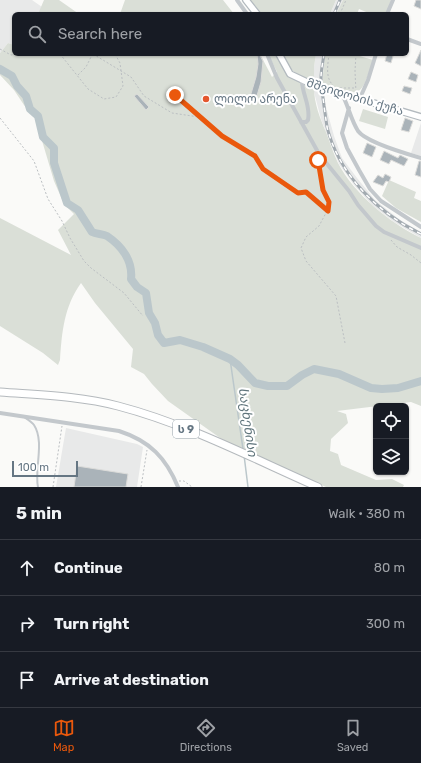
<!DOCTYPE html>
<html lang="en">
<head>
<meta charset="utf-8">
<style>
  body { margin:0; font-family:Rubik,"Noto Sans Georgian",sans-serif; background:#242831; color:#f1f3f6 }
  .controls { position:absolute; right:12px; bottom:12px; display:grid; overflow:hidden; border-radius:6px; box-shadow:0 1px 3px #0004 }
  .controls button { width:36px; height:36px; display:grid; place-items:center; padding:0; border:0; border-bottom:1px solid #363941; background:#171b24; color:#f1f3f6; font:20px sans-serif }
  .scale { position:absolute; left:12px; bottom:10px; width:66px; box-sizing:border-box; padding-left:4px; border:2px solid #657683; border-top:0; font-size:11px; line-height:14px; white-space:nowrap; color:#657683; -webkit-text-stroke:3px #fff; paint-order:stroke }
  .stop { position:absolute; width:12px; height:12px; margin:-9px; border:3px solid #ea580c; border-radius:50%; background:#fff }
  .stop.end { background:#ea580c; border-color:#fff; box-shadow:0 1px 4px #0008 }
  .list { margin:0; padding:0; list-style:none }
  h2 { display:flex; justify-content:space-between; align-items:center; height:52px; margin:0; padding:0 16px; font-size:17px }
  h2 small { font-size:13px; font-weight:400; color:#9ea1a6 }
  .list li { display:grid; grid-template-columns:26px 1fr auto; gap:12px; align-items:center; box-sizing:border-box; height:56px; padding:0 16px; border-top:1px solid #363941 }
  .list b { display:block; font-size:15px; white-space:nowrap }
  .list em { font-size:13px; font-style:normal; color:#9ea1a6 }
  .icon { flex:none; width:22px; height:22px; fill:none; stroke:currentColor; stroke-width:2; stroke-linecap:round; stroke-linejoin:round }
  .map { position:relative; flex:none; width:421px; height:487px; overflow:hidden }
  .search { position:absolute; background:#171b24; box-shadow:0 1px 3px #0004; left:12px; right:12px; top:12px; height:44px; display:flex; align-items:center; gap:10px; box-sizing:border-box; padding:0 14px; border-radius:6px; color:#9ea1a6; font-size:15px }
  .sheet { height:220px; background:#171b24 }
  nav { display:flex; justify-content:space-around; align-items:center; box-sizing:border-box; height:56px; border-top:1px solid #363941; background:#171b24; font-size:11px; color:#9ea1a6 }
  nav a { display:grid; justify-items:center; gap:2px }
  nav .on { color:#ea580c }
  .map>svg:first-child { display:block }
  .built { fill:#e8e9e9 }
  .green { fill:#dadfd7 }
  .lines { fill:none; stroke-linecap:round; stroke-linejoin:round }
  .stream { stroke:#bbc7cb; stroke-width:1.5 }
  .river { stroke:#bbc7cb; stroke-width:8 }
  .building { fill:#aab3b9; stroke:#dcdcda }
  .secondary-casing { stroke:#b3babf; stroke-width:8 }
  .highway-casing { stroke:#b4b9bd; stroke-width:9 }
  .path { stroke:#bbbfc2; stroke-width:1; stroke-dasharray:2 2; stroke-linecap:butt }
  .lane { stroke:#c3c8cc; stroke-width:2 }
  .street { stroke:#c3c8cc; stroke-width:4 }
  .secondary { stroke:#fff; stroke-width:5.5 }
  .highway { stroke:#fff; stroke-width:7 }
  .rail-casing { stroke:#a2aab0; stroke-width:3 }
  .rail { stroke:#fff; stroke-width:1.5; stroke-dasharray:4.5; stroke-linecap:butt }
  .secondary-bridge-casing { stroke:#b3babf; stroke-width:8; stroke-linecap:butt }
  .secondary-bridge { stroke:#fff; stroke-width:5.5 }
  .route { stroke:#ea580c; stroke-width:5 }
  .poi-dot { fill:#e4572e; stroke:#fff; stroke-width:1.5 }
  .labels { text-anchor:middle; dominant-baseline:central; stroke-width:4; stroke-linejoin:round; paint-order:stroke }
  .shield { fill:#fff; stroke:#939fa8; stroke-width:1 }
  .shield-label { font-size:11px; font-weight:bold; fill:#657683 }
  .street-label { font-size:12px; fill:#657683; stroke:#fff }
  .poi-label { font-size:12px; fill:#657683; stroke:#fff; text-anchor:start }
  .water-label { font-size:13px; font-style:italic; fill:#60757c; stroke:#fff }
</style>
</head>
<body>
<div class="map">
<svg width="421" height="487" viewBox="0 0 421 487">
  <rect width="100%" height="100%" fill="#fafaf8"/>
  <path class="built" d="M0,0H32L42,7L38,14H14V45L8,43L0,53Z
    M336,0H343L336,14H330Z
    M316,54H325L322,84L326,107L334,136L342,158L357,178L375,200L400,220L421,232V238L394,222L372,205L354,185L339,164L321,119L314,92V67Z
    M421,123V156L411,153Z
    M66,428L137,444L143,447L137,487H56Z"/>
  <path class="green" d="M44,0H59L79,14H38Z
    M125,0H223L234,14H120Z
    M249,0H336L330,14H259Z
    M343,0H391L386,14H371L359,9L357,14H336Z
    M8,43L14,45V54H260L272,77L277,72L268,54H276C287,76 291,79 314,88C314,103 320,118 326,132C330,142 333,153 338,163C354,194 390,223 421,238V406L411,402L337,411L346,414L348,423L331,439L330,451L338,454L341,465L376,480L392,479L404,485L403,487H326L230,445L168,401L152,384L144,374L131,367L133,349L95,303L81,283C64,307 62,331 60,360L58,365L43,353L0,326V218L71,255L58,230L74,214L64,204L54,181L35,117L24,105L14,90L0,75V53Z
    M281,54H316L314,67V82C294,74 292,72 281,54Z
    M325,54H353L373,60C360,100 361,96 322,84Z
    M363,109L388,117L385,129L359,121Z
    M389,180L416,192L414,198L421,201V222L396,208L382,196Z"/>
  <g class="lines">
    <path class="stream" d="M230,359L243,449
      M244,455L248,487"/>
    <path class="river" d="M0,69L12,76L17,86L26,96L30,109L38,116L43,137L54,148V163L67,203L78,210L92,232C96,234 103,234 107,236C122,246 133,261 131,279L137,287L146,293L149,313L155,323L158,335L164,343L180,340L203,347L230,359L238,365L255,383L268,386H287L302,375L314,369L339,374L371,388L382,389L398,388L421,381"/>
  </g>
  <path class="building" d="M416,0H421V9L414,6Z
    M421,50V66L415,63Z
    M257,54H259L263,61L261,82L256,99L250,97L256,77L258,64Z
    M387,54L393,56L391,63L385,61Z
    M411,72L418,75L416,82L408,79Z
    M404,86L412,88L410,94L402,91Z
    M137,94L149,107L146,110L134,96Z
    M405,118L413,121L409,132L401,130Z
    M367,143L376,147L372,157L363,153Z
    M384,151L398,158L400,155L408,159L404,166L391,160L389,164L380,160Z
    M419,161H421V177L415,175Z
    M385,174L391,177L389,182L386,181L383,186L373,182L378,175L383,178Z
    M77,466L128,474L126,487H74Z"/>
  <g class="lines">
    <g class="secondary-casing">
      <path id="secondary" d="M246,0L257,14
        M279,54L290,74L311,84
        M333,91L421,117"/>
    </g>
    <g class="highway-casing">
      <path id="highway" d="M0,392C39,395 80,396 118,406C187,424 252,458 318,487"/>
    </g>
    <path class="path" d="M340,14L346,0
      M0,49L11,55L21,54
      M60,54L88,89L104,99L116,97L123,86L120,63L115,54
      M93,54L131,77L144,96L172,113L199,117
      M329,54C328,64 325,78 333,85
      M356,54L355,71L356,93
      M78,75L86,67L92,55
      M340,88H356
      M175,95L222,137L255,156L263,169L298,193L306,192L328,211L329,202L323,190L318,159
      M0,118L34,161L48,199L62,221L70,238L84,261L91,268L124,293L143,316
      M327,211L319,226L306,237L301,248L306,261L336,296L345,343
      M391,240L397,247L411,255L421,263
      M179,481H184L192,487
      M53,487L62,426
      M141,487L147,450"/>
    <path class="lane" d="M24,417C27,419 32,422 34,425C45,442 34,469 38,487"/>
    <path class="street" d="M237,0L247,14
      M387,14L393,0
      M407,39L421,44
      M267,54L277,78L319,154L349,191L358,205L376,226L384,232L421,248
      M342,94C348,105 351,120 358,131C366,142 407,154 421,158
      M360,98L368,80L376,54
      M349,108L342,133L347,148L359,170L370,189L381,201L421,227
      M301,122H306L308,120C311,106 302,94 302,81
      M0,413L119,431C150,441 166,458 178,487"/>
    <use href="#secondary" class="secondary"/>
    <use href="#highway" class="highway"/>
    <g class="rail-casing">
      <path id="rail" d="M334,14L340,0
        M324,54C323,62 321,70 321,78C321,88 323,96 324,106C325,113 326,120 327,127C339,175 378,213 421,234"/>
    </g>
    <use href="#rail" class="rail"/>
    <g class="secondary-bridge-casing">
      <path id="secondary-bridge" d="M311,84L333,91"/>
    </g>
    <use href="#secondary-bridge" class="secondary-bridge"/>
  </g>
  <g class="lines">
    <path class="route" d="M175,95L222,136L255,156L263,169L298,193L306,192L328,211L329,202L323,190L318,160"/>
  </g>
  <circle class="poi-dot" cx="206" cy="99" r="4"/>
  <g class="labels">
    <rect class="shield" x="173" y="420" width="26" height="18" rx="3"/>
    <g class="shield-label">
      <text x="186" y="429">ს 9</text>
    </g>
    <g class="street-label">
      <text transform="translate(355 97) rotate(17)">მშვიდობის ქუჩა</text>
    </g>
    <g class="poi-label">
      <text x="214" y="99">ლილო არენა</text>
    </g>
    <g class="water-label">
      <text transform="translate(248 422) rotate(82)">საცხენისი</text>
    </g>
  </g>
</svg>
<div class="controls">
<button><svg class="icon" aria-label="locate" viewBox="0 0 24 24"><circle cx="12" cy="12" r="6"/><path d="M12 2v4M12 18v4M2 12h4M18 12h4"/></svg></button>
<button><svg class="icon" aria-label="layers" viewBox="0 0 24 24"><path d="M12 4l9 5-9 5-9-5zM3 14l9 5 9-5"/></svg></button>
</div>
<div class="scale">100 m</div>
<div class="stop" style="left:318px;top:160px"></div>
<div class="stop end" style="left:175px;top:95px"></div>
<div class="search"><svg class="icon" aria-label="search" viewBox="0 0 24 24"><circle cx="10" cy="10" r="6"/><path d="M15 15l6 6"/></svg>Search here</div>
</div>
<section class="sheet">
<h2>5 min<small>Walk · 380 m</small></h2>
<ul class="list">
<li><svg class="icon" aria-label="ahead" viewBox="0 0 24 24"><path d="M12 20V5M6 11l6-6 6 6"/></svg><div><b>Continue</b></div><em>80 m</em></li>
<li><svg class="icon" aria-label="right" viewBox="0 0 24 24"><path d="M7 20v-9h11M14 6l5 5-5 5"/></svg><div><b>Turn right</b></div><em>300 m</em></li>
<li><svg class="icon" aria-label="arrive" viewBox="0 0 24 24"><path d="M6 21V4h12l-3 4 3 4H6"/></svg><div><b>Arrive at destination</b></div></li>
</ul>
</section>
<nav>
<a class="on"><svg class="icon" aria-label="map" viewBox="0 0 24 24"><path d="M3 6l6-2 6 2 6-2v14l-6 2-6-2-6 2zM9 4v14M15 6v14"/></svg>Map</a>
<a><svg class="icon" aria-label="directions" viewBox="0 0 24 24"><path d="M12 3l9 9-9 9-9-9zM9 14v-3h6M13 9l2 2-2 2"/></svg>Directions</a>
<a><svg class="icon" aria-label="saved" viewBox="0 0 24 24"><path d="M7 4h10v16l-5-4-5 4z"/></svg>Saved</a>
</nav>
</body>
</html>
